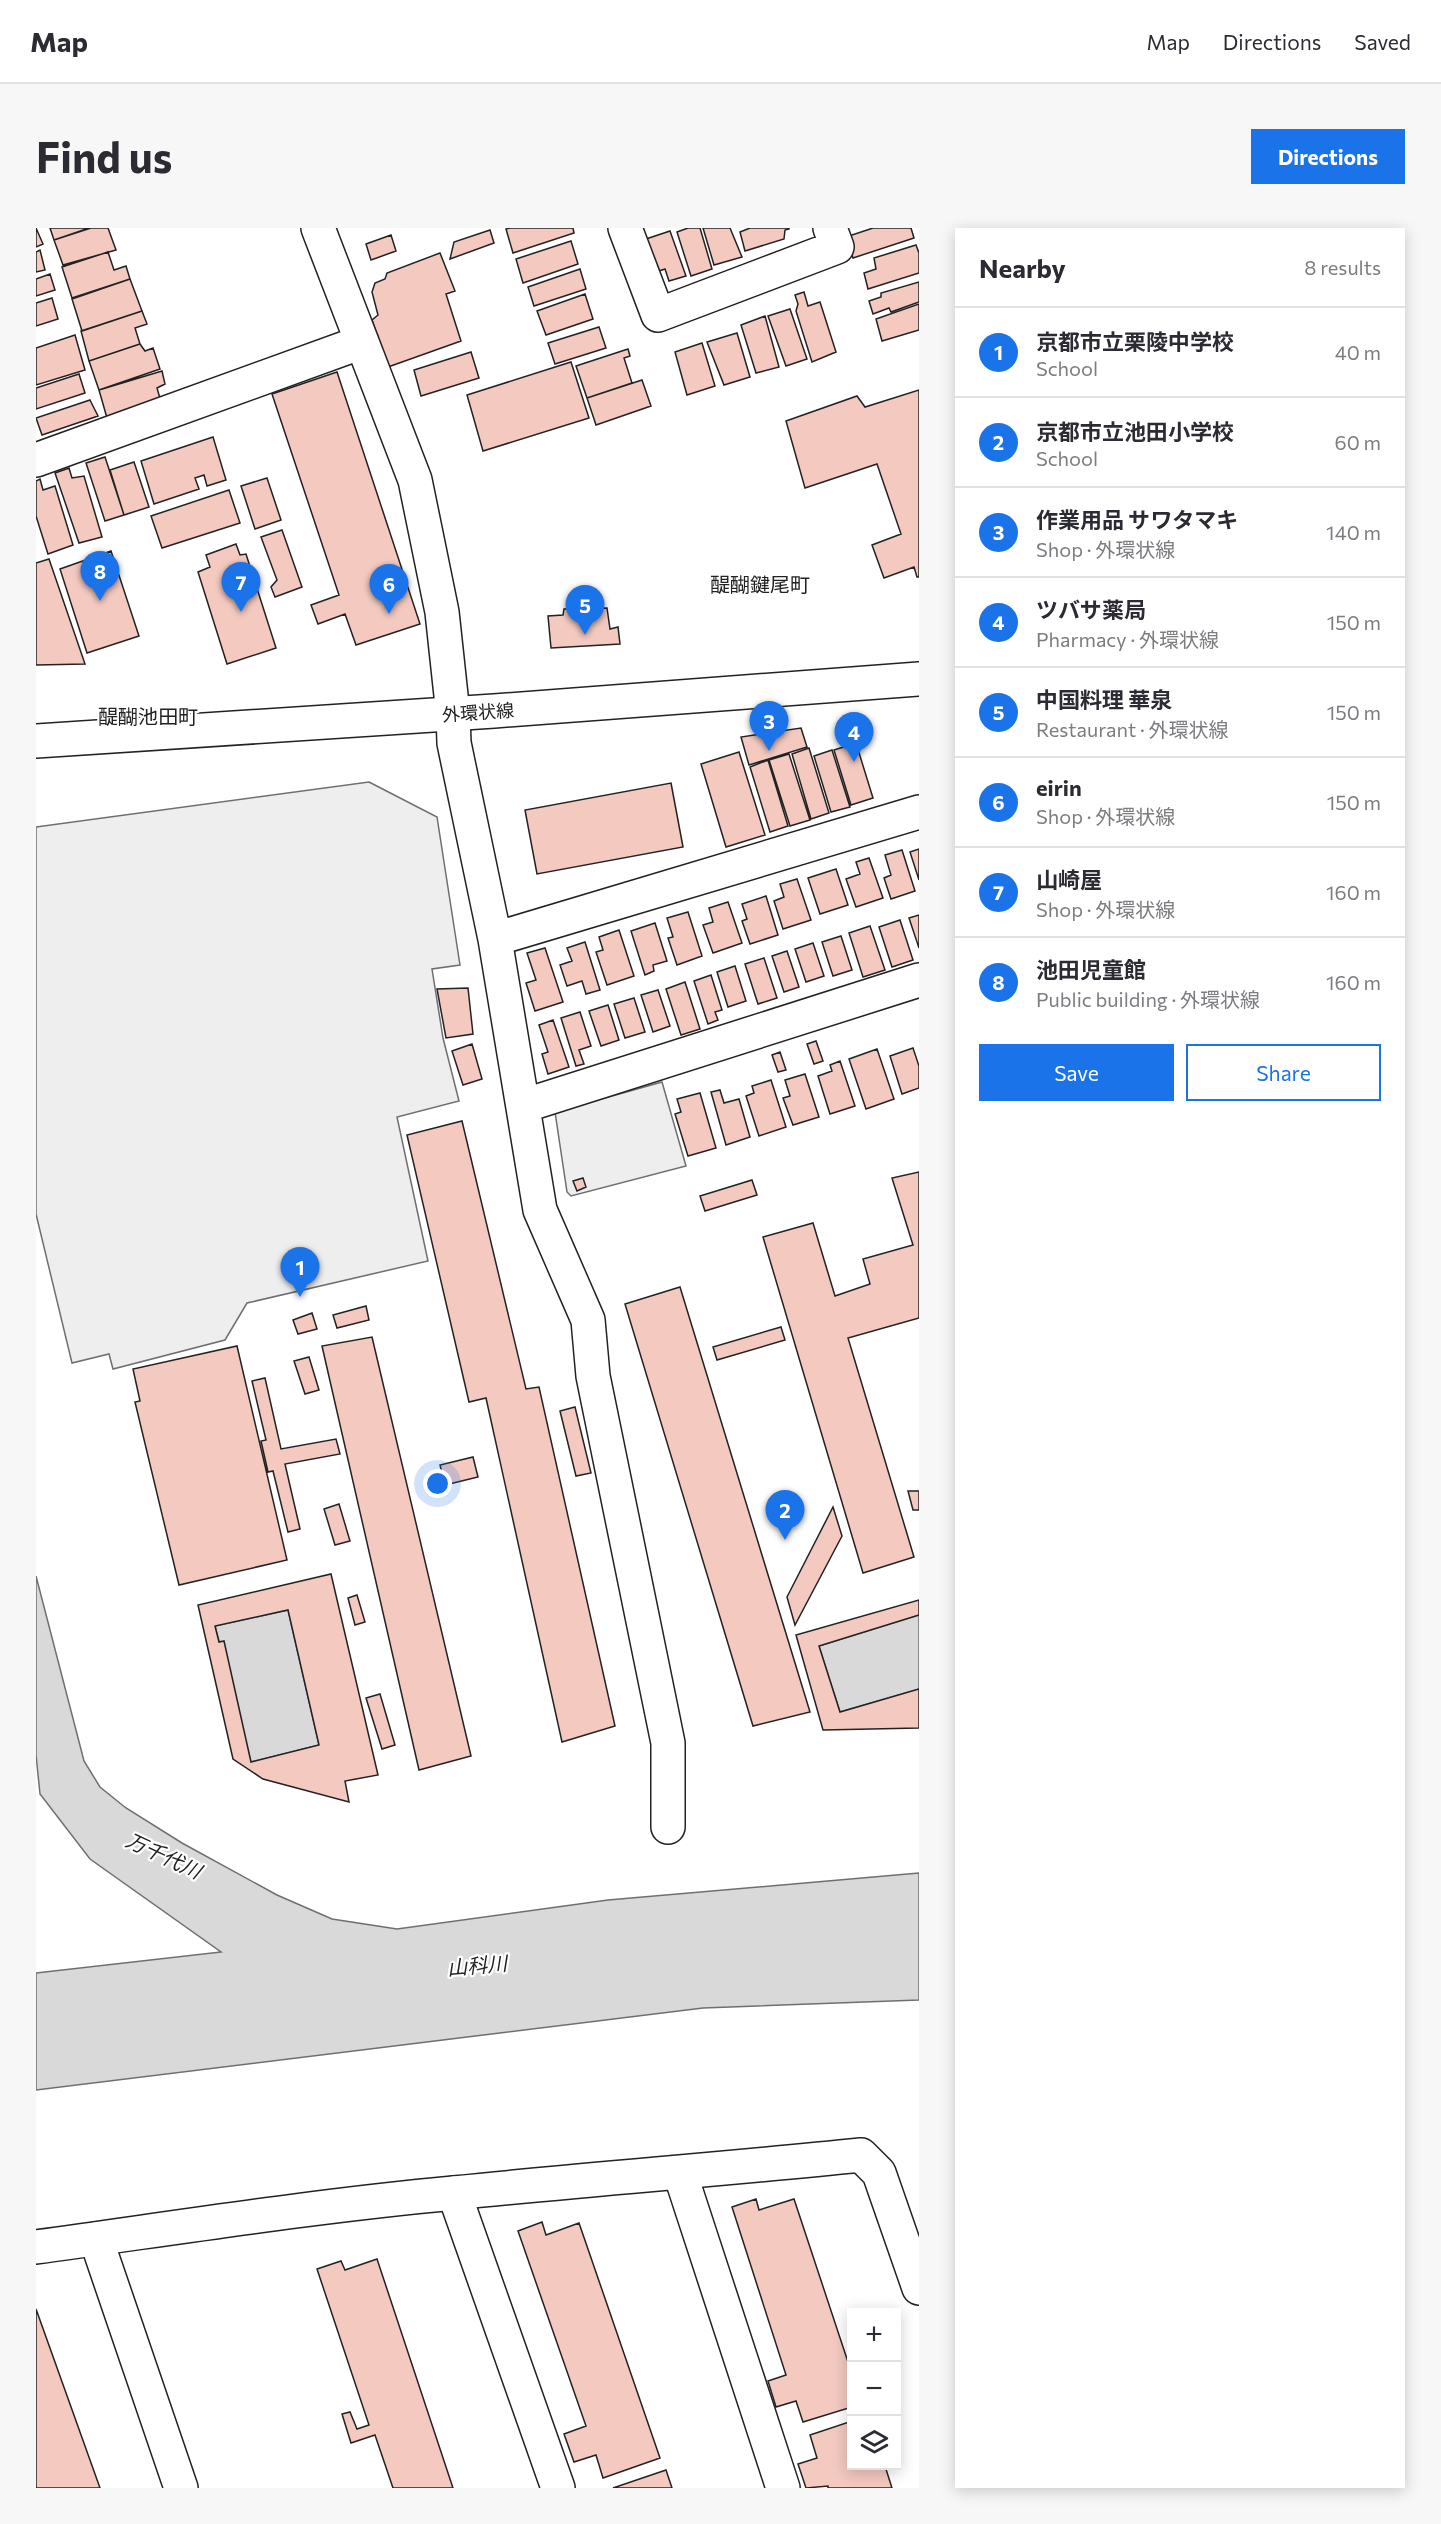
<!DOCTYPE html>
<html lang="en">
<head>
<meta charset="utf-8">
<style>
  body { margin:0; font-family:Commissioner,"Noto Sans JP",sans-serif; background:#f7f7f7; color:#2b2b33 }
  .controls { position:absolute; right:18px; bottom:18px; display:grid; overflow:hidden; border-radius:0px; box-shadow:0 3px 15px #0003 }
  .controls button { width:54px; height:54px; display:grid; place-items:center; padding:0; border:0; border-bottom:2px solid #e1e1e2; background:#fff; color:#2b2b33; font:30px sans-serif }
  .you { position:absolute; left:402px; top:1256px; width:21px; height:21px; margin:-15px; border:4px solid #fff; border-radius:50%; background:#1a73e8; box-shadow:0 0 0 9px #1a73e833 }
  .badge { display:grid; place-items:center; width:39px; height:39px; border-radius:50%; background:#1a73e8; color:#fff; font-size:20px; font-weight:700 }
  .pin { position:absolute; translate:-50% -50px; filter:drop-shadow(0 2px 3px #0008) }
  .pin::after { content:''; position:absolute; top:32px; width:21px; height:18px; background:inherit; clip-path:polygon(0 0,100% 0,50% 100%) }
  .list { margin:0; padding:0; list-style:none }
  h2 { display:flex; justify-content:space-between; align-items:center; height:78px; margin:0; padding:0 24px; font-size:26px }
  h2 small { font-size:20px; font-weight:400; color:#7c7c81 }
  .list li { display:grid; grid-template-columns:39px 1fr auto; gap:18px; align-items:center; box-sizing:border-box; height:90px; padding:0 24px; border-top:2px solid #e1e1e2 }
  .list b { display:block; font-size:22px; white-space:nowrap }
  .list p { margin:0; font-size:20px; white-space:nowrap; color:#7c7c81 }
  .list em { font-size:20px; font-style:normal; color:#7c7c81 }
  .actions { display:flex; gap:12px; padding:18px 24px }
  .actions a { flex:1; padding:14px 0; border:2px solid #1a73e8; border-radius:0px; text-align:center; font-size:21px; color:#1a73e8 }
  .actions .main { background:#1a73e8; color:#fff }
  .icon { flex:none; width:33px; height:33px; fill:none; stroke:currentColor; stroke-width:2; stroke-linecap:round; stroke-linejoin:round }
  .map { position:relative; flex:none; width:883px; height:2260px; overflow:hidden; border-radius:0px }
  header { display:flex; align-items:center; gap:36px; box-sizing:border-box; height:84px; padding:0 30px; background:#fff; border-bottom:2px solid #e1e1e2 }
  header strong { font-size:28px }
  nav { display:flex; gap:33px; margin-inline-start:auto; font-size:21px }
  .intro { display:flex; align-items:center; justify-content:space-between; box-sizing:border-box; height:144px; padding:0 36px }
  h1 { margin:0; font-size:42px }
  .button { padding:15px 27px; border-radius:0px; background:#1a73e8; color:#fff; font-size:21px; font-weight:700 }
  main { display:flex; gap:36px; padding:0 36px }
  aside { flex:1; background:#fff; border-radius:0px; box-shadow:0 3px 15px #0003 }
  .map>svg:first-child { display:block }
  .green { fill:#eee; stroke:#6f6f6f; stroke-width:1.5 }
  .water { fill:#d9d9d9; stroke:#6f6f6f; stroke-width:1.5 }
  .building { fill:#f3c9c0; stroke:#222; stroke-width:1.5; fill-rule:evenodd }
  .lines { fill:none; stroke-linecap:round; stroke-linejoin:round }
  .minor-casing { stroke:#222; stroke-width:36 }
  .tertiary-casing { stroke:#222; stroke-width:36 }
  .minor { stroke:#fff; stroke-width:33 }
  .tertiary { stroke:#fff; stroke-width:33 }
  .labels { text-anchor:middle; dominant-baseline:central; stroke-width:4.5; stroke-linejoin:round; paint-order:stroke }
  .street-label { font-size:18px; fill:#222; stroke:#fff }
  .neighbourhood-label { font-size:20px; fill:#222; stroke:#fff }
  .water-label { font-size:20px; font-style:italic; fill:#222; stroke:#fff }
</style>
</head>
<body>
<header>
<strong>Map</strong>
<nav><a>Map</a><a>Directions</a><a>Saved</a></nav>
</header>
<div class="intro"><h1>Find us</h1><a class="button">Directions</a></div>
<main>
<div class="map">
<svg width="883" height="2260" viewBox="0 0 883 2260">
  <rect width="100%" height="100%" fill="#fff"/>
  <path class="green" d="M333,554L401,589L424,737L396,741L407,810L423,873L361,889L392,1033L211,1075L189,1112L77,1141L73,1126L36,1135L0,986V599Z
    M626,854L650,938L535,968L531,964L519,884Z"/>
  <path class="water" d="M0,1348L48,1533L64,1559L90,1580L146,1615L241,1667L296,1691L361,1701L572,1672L883,1645V1772L667,1780L0,1862V1745L185,1724L54,1631L4,1566L0,1527Z
    M252,1382L283,1517L215,1534L179,1398Z
    M883,1387V1461L804,1484L783,1418Z"/>
  <path class="building" d="M0,0L7,16L0,19Z
    M14,0H53L18,12Z
    M55,0H72L80,22L27,37L18,12Z
    M474,0H537L538,5L477,25L470,1Z
    M652,0H664L676,41L655,48L641,4Z
    M667,0H694L706,29L678,37Z
    M714,0H753V1L749,2L748,11L709,23L704,4Z
    M837,0H875L878,10L817,30L810,9Z
    M454,2L458,15L414,31L418,14Z
    M634,3L650,48L633,53L629,41L623,43L607,12Z
    M355,7L360,23L335,32L330,16Z
    M535,13L542,36L487,55L480,31Z
    M880,17L883,25V45L832,61L828,45L840,41L838,30Z
    M4,22L9,42L0,44V24Z
    M72,24L78,42L90,38L94,51L36,70L26,39Z
    M404,25L419,63L410,66L425,113L352,139L336,92L342,87L336,64L339,55L349,51L351,45Z
    M544,41L550,61L498,78L492,59Z
    M14,46L19,62L0,68V51Z
    M94,51L106,83L46,103L36,71Z
    M883,54V74L855,84L853,80L837,86L833,73L845,69V65Z
    M768,64L772,78L784,74L800,124L776,134L760,83L762,76L759,67Z
    M549,66L557,91L510,107L501,83Z
    M16,70L22,91L0,98V75Z
    M883,76V102L846,113L840,91Z
    M754,81L771,131L750,138L732,88Z
    M106,83L111,96L99,100L104,116L53,133L45,103Z
    M729,88L743,139L720,145L705,97Z
    M563,99L570,120L519,136L512,115Z
    M701,105L714,149L688,157L671,114Z
    M39,107L49,142L0,157V120Z
    M666,115L679,158L651,167L639,124Z
    M104,116L109,123L117,120L124,141L63,162L53,133Z
    M592,121L594,128L588,130L596,155L551,170L540,138Z
    M435,124L443,150L385,168L378,142Z
    M535,134L553,190L447,223L431,167Z
    M126,143L129,156L121,160L125,174L71,190L63,162Z
    M301,144L384,396L320,417L309,386L282,396L275,377L303,367L236,166Z
    M43,146L49,165L0,181V160Z
    M606,152L615,178L560,197L551,170Z
    M883,162V349H881L878,339L848,350L836,317L865,306L841,236L769,260L750,193L821,168L829,179Z
    M54,172L62,188L6,207L0,190Z
    M177,209L190,252L171,258L168,247L159,250L163,261L118,276L105,233Z
    M69,229L88,287L69,293L50,235Z
    M98,234L113,279L88,287L74,242Z
    M33,240L36,250L48,248L66,309L43,315L19,245Z
    M231,250L245,292L219,301L205,258Z
    M4,251L7,262L19,258L37,317L12,326L0,288V253Z
    M193,262L204,295L126,320L115,288Z
    M246,302L266,359L239,369L235,359L241,352L225,309Z
    M200,316L204,327L210,326L240,420L191,436L162,344L174,339L170,327Z
    M75,323L103,408L51,425L24,341Z
    M13,331L49,436L0,437V335Z
    M571,380L574,401L582,399L584,416L515,420L512,388L527,387L528,381Z
    M765,500L771,519L713,537L705,509Z
    M820,515L837,570L815,577L798,522Z
    M773,520L793,585L775,591L756,526Z
    M796,522L814,579L795,584L778,528Z
    M703,524L729,607L690,619L665,536Z
    M753,526L774,592L754,598L733,532Z
    M732,532L752,598L734,604L714,539Z
    M635,555L647,619L501,646L489,582Z
    M883,621V652L874,624Z
    M866,622L879,663L855,671L848,650L855,647L849,627Z
    M833,630L847,670L820,679L810,651L824,646L820,634Z
    M800,641L812,677L784,686L772,650Z
    M761,651L775,692L747,701L738,673L748,669L744,656Z
    M730,668L742,707L714,716L706,693L711,691L706,676Z
    M692,674L706,715L677,725L667,697L677,694L673,680Z
    M652,684L666,728L641,737L632,710L637,709L631,690Z
    M883,687V720L873,690Z
    M864,692L877,732L856,739L843,699Z
    M619,695L631,733L617,737L618,743L609,747L595,703Z
    M834,698L849,742L827,749L813,705Z
    M583,702L598,748L571,757L560,724L567,722L563,709Z
    M805,708L816,742L797,748L786,714Z
    M549,714L564,762L550,766L546,753L531,758L524,737L536,733L531,720Z
    M777,715L788,748L770,754L759,721Z
    M509,720L527,774L499,783L490,755L500,752L491,725Z
    M751,723L763,759L748,764L736,728Z
    M728,730L741,770L722,776L709,736Z
    M699,738L710,773L692,779L681,744Z
    M675,747L686,782L679,784L682,792L672,796L658,753Z
    M649,754L664,801L645,807L630,761Z
    M432,760L437,806L410,810L401,761Z
    M622,762L634,798L617,804L605,767Z
    M598,770L609,804L589,810L578,776Z
    M572,777L583,812L565,818L553,783Z
    M544,784L555,818L543,822L548,836L540,838L525,790Z
    M517,792L533,839L512,846L506,826L512,824L503,797Z
    M780,813L787,833L778,836L771,816Z
    M436,816L446,851L427,857L416,823Z
    M877,820L883,838V860L866,866L854,828Z
    M841,821L858,871L830,881L813,831Z
    M744,824L750,842L742,844L736,827Z
    M804,833L819,878L794,886L782,848L796,843L794,837Z
    M769,846L783,889L757,897L747,870L754,868L749,852Z
    M735,852L750,899L723,908L710,868L718,865L716,858Z
    M684,862L688,875L703,871L714,909L690,917L675,864Z
    M664,865L680,920L652,928L639,886L645,884L641,871Z
    M426,893L490,1161L503,1159L579,1498L526,1514L450,1170L433,1174L371,907Z
    M883,944V1090L812,1110L878,1329L827,1345L727,1009L777,995L799,1068L834,1056L827,1031L877,1017L856,950Z
    M547,950L550,959L541,963L537,953Z
    M716,952L721,967L669,983L664,968Z
    M644,1059L774,1484L717,1498L589,1076Z
    M330,1078L333,1092L301,1100L297,1087Z
    M276,1085L281,1101L262,1106L257,1092Z
    M745,1099L749,1112L681,1132L677,1119Z
    M336,1109L435,1528L383,1542L286,1118Z
    M201,1118L251,1332L143,1357L99,1174L104,1173L97,1141Z
    M273,1129L283,1162L269,1166L258,1133Z
    M229,1150L245,1221L300,1211L304,1226L249,1236L264,1301L252,1304L237,1243L232,1244L225,1213L230,1212L216,1153Z
    M539,1179L555,1245L540,1248L524,1183Z
    M437,1229L442,1249L409,1257L404,1237Z
    M872,1263H883V1282H877Z
    M303,1276L314,1313L299,1317L288,1281Z
    M797,1279L806,1308L759,1397L751,1369Z
    M295,1346L342,1547L309,1553L313,1574L227,1551L197,1531L162,1377ZM252,1382L283,1517L215,1534L188,1413L183,1414L179,1398Z
    M321,1367L329,1394L319,1397L312,1370Z
    M883,1372V1387L783,1418L804,1484L883,1461V1500L787,1502L760,1407Z
    M344,1466L359,1517L346,1521L330,1470Z
    M720,1971L723,1982L758,1971L816,2146V2179L767,2194L760,2173L740,2179L732,2153L750,2147L696,1979Z
    M506,1994L510,2007L543,1995L624,2230L567,2250L560,2227L538,2234L528,2206L550,2198L482,2003Z
    M341,2031L417,2260H357L339,2207L315,2215L306,2186L314,2184L321,2201L333,2197L281,2041L305,2033L309,2042Z
    M0,2081L64,2260H0Z
    M816,2193V2238H849L856,2260H792V2258L770,2260L762,2236L781,2230L774,2207Z
    M630,2242L636,2260H577Z"/>
  <g class="lines">
    <g class="minor-casing">
      <path id="minor" d="M282,0L379,252L406,384L417,486L418,515L459,711L504,982L552,1092L557,1148L632,1515V1599
        M589,0L622,87L801,19L794,0
        M0,232L326,114
        M459,711L883,584
        M487,878L883,752
        M644,1945L747,2260
        M418,1965L522,2260
        M60,2011L145,2260"/>
    </g>
    <g class="tertiary-casing">
      <path id="tertiary" d="M0,513L458,483L883,451
        M0,2019C139,2000 278,1978 418,1965C554,1951 689,1941 825,1927L843,1945L883,2060"/>
    </g>
    <use href="#minor" class="minor"/>
    <use href="#tertiary" class="tertiary"/>
  </g>
  <g class="labels">
    <g class="street-label">
      <text transform="translate(442 484) rotate(-4)">外環状線</text>
    </g>
    <g class="neighbourhood-label">
      <text x="724" y="356">醍醐鍵尾町</text>
      <text x="112" y="488">醍醐池田町</text>
    </g>
    <g class="water-label">
      <text transform="translate(128 1627) rotate(25)">万千代川</text>
      <text transform="translate(441 1737) rotate(-5)">山科川</text>
    </g>
  </g>
</svg>
<div class="controls">
<button>+</button>
<button>−</button>
<button><svg class="icon" aria-label="layers" viewBox="0 0 24 24"><path d="M12 4l9 5-9 5-9-5zM3 14l9 5 9-5"/></svg></button>
</div>
<div class="you"></div>
<div class="pin badge" style="left:264px;top:1069px">1</div>
<div class="pin badge" style="left:749px;top:1312px">2</div>
<div class="pin badge" style="left:733px;top:523px">3</div>
<div class="pin badge" style="left:818px;top:534px">4</div>
<div class="pin badge" style="left:549px;top:407px">5</div>
<div class="pin badge" style="left:353px;top:386px">6</div>
<div class="pin badge" style="left:205px;top:384px">7</div>
<div class="pin badge" style="left:64px;top:373px">8</div>
</div>
<aside>
<h2>Nearby<small>8 results</small></h2>
<ul class="list">
<li><span class="badge">1</span><div><b>京都市立栗陵中学校</b><p>School</p></div><em>40 m</em></li>
<li><span class="badge">2</span><div><b>京都市立池田小学校</b><p>School</p></div><em>60 m</em></li>
<li><span class="badge">3</span><div><b>作業用品 サワタマキ</b><p>Shop · 外環状線</p></div><em>140 m</em></li>
<li><span class="badge">4</span><div><b>ツバサ薬局</b><p>Pharmacy · 外環状線</p></div><em>150 m</em></li>
<li><span class="badge">5</span><div><b>中国料理 華泉</b><p>Restaurant · 外環状線</p></div><em>150 m</em></li>
<li><span class="badge">6</span><div><b>eirin</b><p>Shop · 外環状線</p></div><em>150 m</em></li>
<li><span class="badge">7</span><div><b>山崎屋</b><p>Shop · 外環状線</p></div><em>160 m</em></li>
<li><span class="badge">8</span><div><b>池田児童館</b><p>Public building · 外環状線</p></div><em>160 m</em></li>
</ul>
<div class="actions"><a class="main">Save</a><a>Share</a></div>
</aside>
</main>
</body>
</html>
